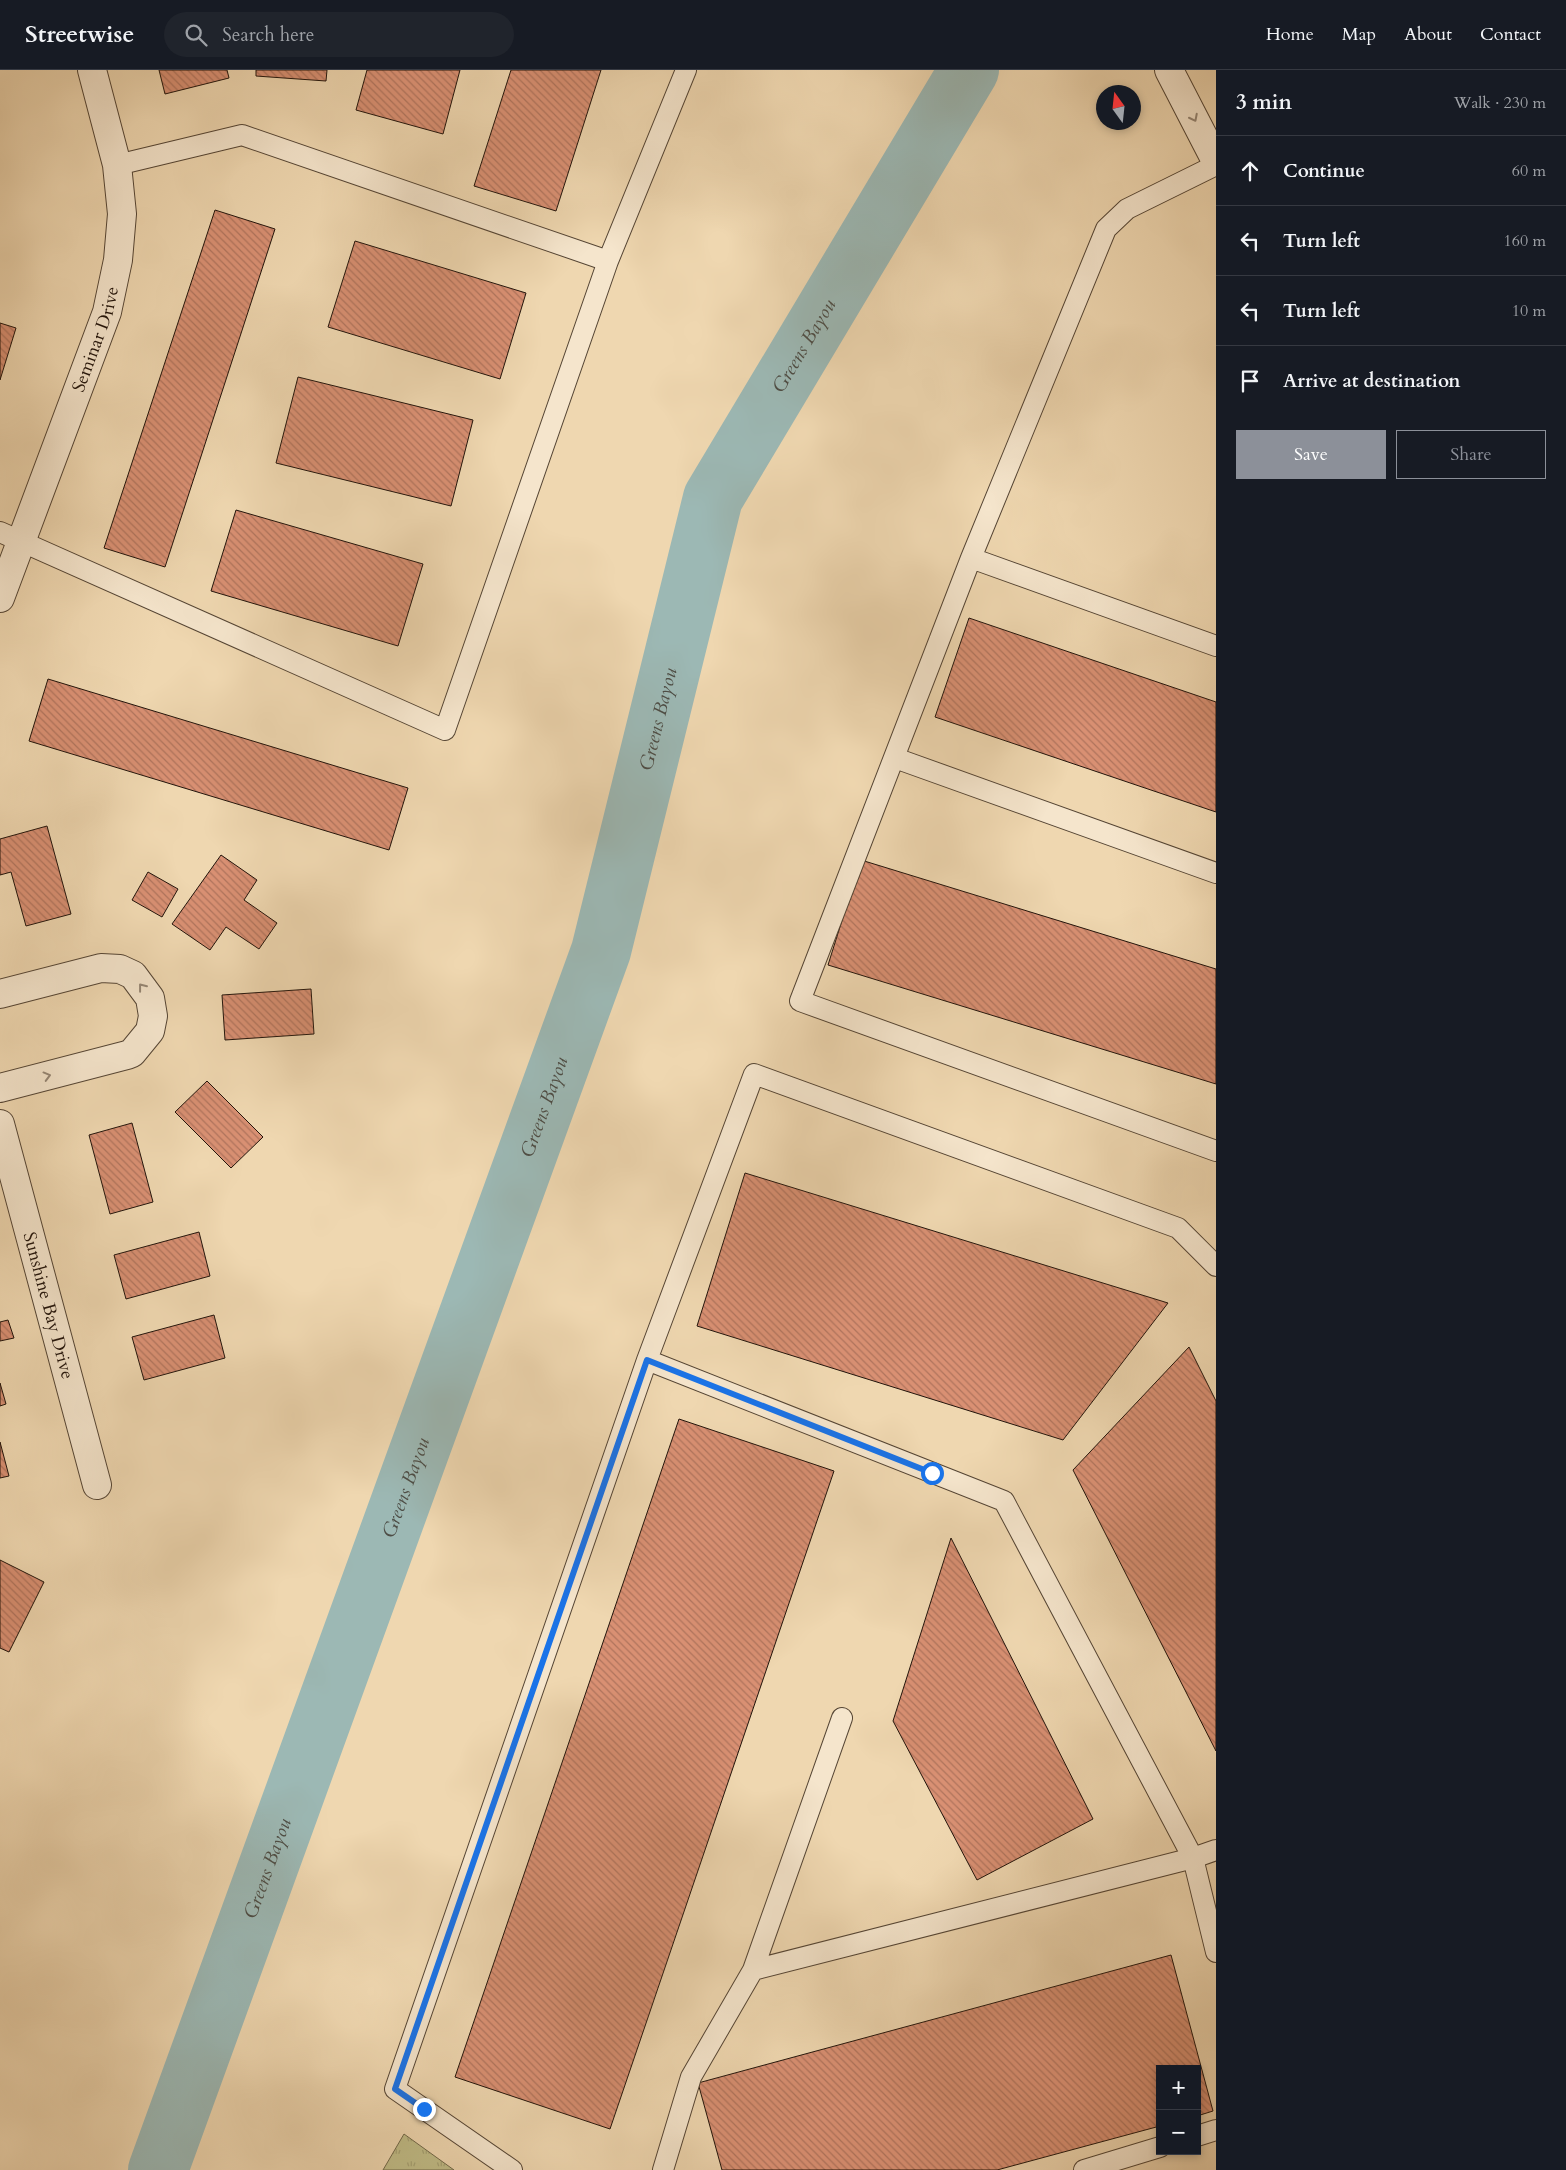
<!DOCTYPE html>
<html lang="en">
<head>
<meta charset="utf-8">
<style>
  body { margin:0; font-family:Cardo,serif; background:#20242c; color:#f1f3f6 }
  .controls { position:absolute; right:15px; bottom:15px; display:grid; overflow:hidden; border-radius:0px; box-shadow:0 2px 8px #0003 }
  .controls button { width:45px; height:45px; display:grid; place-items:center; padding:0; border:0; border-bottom:1px solid #363941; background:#171b24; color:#f1f3f6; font:25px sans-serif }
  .compass { position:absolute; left:1096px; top:15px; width:45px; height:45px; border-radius:50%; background:#171b24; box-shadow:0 2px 8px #0003; rotate:345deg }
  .stop { position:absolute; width:15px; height:15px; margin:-11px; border:4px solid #1a73e8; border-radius:50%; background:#fff }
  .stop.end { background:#1a73e8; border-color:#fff; box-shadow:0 1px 5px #0008 }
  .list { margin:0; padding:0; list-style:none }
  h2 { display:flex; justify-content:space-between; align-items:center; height:65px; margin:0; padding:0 20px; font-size:21px }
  h2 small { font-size:16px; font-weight:400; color:#9ea1a6 }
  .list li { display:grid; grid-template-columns:32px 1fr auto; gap:15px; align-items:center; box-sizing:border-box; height:70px; padding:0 20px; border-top:1px solid #363941 }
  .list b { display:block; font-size:19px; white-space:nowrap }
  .list em { font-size:16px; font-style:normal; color:#9ea1a6 }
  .actions { display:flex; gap:10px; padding:15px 20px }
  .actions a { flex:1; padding:11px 0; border:1px solid #8c9099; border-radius:0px; text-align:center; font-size:18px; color:#8c9099 }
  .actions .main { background:#8c9099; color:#fff }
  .icon { flex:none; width:28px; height:28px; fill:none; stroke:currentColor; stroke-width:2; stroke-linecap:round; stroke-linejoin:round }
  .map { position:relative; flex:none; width:1216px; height:2100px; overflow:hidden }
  header { display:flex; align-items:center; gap:30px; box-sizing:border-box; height:70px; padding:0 25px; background:#171b24; border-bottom:1px solid #363941 }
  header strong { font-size:24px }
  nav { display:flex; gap:28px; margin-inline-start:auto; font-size:18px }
  .search { width:350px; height:45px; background:#20242c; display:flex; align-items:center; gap:12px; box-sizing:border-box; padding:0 18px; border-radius:28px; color:#9ea1a6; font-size:19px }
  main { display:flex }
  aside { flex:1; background:#171b24 }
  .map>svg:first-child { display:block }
  .park { fill:url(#park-tufts); stroke:#716849 }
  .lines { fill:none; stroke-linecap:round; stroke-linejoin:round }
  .river { stroke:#9cb8b4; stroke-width:60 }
  .building { fill:url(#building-back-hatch); stroke:#22140b }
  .service-casing { stroke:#554534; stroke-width:22 }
  .minor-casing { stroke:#554534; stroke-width:30 }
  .tertiary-casing { stroke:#554534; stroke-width:30 }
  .service { stroke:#f5e5cc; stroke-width:20 }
  .minor { stroke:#f5e5cc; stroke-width:28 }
  .tertiary { stroke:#f5e5cc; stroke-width:28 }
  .oneway { stroke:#968775 }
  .route { stroke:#1a73e8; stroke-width:6 }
  .labels { text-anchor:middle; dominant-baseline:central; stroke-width:5; stroke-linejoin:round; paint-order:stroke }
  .street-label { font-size:18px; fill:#22140b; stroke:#f5e5cc }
  .water-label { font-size:19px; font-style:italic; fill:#4d4d46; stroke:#f5e5cc }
</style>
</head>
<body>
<header>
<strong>Streetwise</strong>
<div class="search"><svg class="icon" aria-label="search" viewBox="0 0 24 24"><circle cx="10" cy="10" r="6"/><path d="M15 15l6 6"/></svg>Search here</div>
<nav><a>Home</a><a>Map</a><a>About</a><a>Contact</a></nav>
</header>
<main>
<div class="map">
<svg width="1216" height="2100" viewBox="0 0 1216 2100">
  <defs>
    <pattern id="park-tufts" width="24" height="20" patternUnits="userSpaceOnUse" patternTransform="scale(1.25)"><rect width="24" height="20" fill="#c0bc87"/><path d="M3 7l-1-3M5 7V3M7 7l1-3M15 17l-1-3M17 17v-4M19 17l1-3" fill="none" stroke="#a5a173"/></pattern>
    <pattern id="building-back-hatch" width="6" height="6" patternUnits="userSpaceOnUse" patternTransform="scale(1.25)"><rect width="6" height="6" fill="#d99073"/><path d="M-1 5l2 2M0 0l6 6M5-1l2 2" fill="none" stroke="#b0745d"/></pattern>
  </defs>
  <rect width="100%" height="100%" fill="#efd7b0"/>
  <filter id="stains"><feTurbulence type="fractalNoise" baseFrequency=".004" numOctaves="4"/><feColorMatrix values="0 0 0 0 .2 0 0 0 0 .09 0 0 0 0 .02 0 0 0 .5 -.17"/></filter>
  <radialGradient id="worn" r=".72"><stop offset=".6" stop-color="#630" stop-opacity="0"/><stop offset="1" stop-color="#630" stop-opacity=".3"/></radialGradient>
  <path class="park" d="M404,2064L454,2100H383Z"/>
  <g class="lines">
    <path class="river" id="s1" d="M158,2100L601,881L713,428L969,0"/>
  </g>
  <path class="building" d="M159,0H227L229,8L165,24Z
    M256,0H327L326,11L256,6Z
    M367,0H460L443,64L356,40Z
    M511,0H601L556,141L474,116Z
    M215,140L275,159L165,497L104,478Z
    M355,171L526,223L500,309L328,257Z
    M0,253L16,258L0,310Z
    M298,307L473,350L451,436L276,393Z
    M236,440L423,494L398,576L211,521Z
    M969,548L1216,632V742L935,647Z
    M48,609L408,718L389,780L29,671Z
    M47,756L71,844L26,856L11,802L0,805V769Z
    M221,785L257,810L244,830L277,853L259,879L226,857L210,880L172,854Z
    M861,790L1216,899V1014L828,895Z
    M148,802L178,819L162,847L132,830Z
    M311,919L314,964L225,970L222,925Z
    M207,1011L263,1067L231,1098L175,1042Z
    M132,1053L153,1132L110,1144L89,1065Z
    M745,1103L1168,1233L1063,1370L697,1256Z
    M199,1162L210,1206L126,1229L114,1185Z
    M214,1245L225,1288L144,1310L132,1267Z
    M8,1250L14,1268L0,1271V1252Z
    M1189,1277L1216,1331V1681L1073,1400Z
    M0,1313L6,1334L0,1336Z
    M679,1349L834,1401L610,2059L455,2007Z
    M0,1372L9,1406L0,1408Z
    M951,1468L1093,1749L977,1810L893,1651Z
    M0,1490L44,1512L9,1582L0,1578Z
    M1171,1885L1213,2041L1197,2046V1999H1160V2056L997,2100H722L698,2013Z"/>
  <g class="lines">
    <g class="service-casing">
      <path id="service" d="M117,95L242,65L608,191
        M1216,95L1127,139L1106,159L971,488L800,931L1216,1081
        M0,462L445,660L608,191L686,0
        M971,488L1216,576
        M895,688L1216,803
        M647,1290L1004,1431L1193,1788L1216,1882
        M753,1900L842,1648
        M1197,2066L1216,2060
        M512,2100L395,2019L647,1290L754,1004L1178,1158L1216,1196
        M663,2100L691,2007L753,1900L1193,1788L1216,1780
        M1084,2100L1160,2077"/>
    </g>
    <g class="minor-casing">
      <g id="minor">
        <path d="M0,924L101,898L120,899L133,905L150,928L153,946L150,961L132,983L127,985L0,1018"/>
        <path id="s2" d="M0,1054L97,1415"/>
      </g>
    </g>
    <g class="tertiary-casing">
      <g id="tertiary">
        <path d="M1169,0L1216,91"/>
        <path id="s3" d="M0,528L107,242L118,190L122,144L117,95L92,0"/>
      </g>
    </g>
    <use href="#service" class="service"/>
    <use href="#minor" class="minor"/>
    <use href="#tertiary" class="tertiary"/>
  </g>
  <defs><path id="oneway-chevron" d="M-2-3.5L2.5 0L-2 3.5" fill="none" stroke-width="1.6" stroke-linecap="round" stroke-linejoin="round" transform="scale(1.25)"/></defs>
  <g class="oneway">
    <use href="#oneway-chevron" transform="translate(1194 48) rotate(63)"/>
    <use href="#oneway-chevron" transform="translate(142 917) rotate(-128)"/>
    <use href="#oneway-chevron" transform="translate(47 1006) rotate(-15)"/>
  </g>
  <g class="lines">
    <path class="route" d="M424,2039L395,2019L647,1290L932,1403"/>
  </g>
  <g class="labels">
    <g class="street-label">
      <text stroke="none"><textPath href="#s3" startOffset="276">Seminar Drive</textPath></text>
      <text stroke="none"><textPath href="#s2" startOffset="188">Sunshine Bay Drive</textPath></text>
    </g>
    <g class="water-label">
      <text stroke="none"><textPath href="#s1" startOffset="1941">Greens Bayou</textPath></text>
      <text stroke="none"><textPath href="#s1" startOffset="1536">Greens Bayou</textPath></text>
      <text stroke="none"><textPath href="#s1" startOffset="1131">Greens Bayou</textPath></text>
      <text stroke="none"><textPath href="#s1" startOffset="726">Greens Bayou</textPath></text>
      <text stroke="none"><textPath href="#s1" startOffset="321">Greens Bayou</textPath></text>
    </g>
  </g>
  <rect width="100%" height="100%" filter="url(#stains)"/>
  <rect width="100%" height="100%" fill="url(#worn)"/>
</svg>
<div class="controls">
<button>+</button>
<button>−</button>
</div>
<svg class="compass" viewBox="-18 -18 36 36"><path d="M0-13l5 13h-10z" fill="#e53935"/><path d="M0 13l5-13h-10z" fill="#9ea1a6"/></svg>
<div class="stop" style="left:932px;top:1403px"></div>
<div class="stop end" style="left:424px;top:2039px"></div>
</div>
<aside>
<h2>3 min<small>Walk · 230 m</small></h2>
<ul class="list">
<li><svg class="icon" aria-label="ahead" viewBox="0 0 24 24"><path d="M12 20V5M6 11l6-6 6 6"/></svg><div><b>Continue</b></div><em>60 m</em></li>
<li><svg class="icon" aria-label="left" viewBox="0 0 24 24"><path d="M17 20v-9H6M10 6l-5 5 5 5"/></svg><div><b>Turn left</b></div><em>160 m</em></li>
<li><svg class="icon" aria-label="left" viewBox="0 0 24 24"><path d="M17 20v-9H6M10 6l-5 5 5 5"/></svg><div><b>Turn left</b></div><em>10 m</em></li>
<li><svg class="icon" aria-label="arrive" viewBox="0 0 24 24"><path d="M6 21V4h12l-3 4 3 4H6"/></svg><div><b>Arrive at destination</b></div></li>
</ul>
<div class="actions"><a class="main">Save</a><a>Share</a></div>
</aside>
</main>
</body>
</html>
